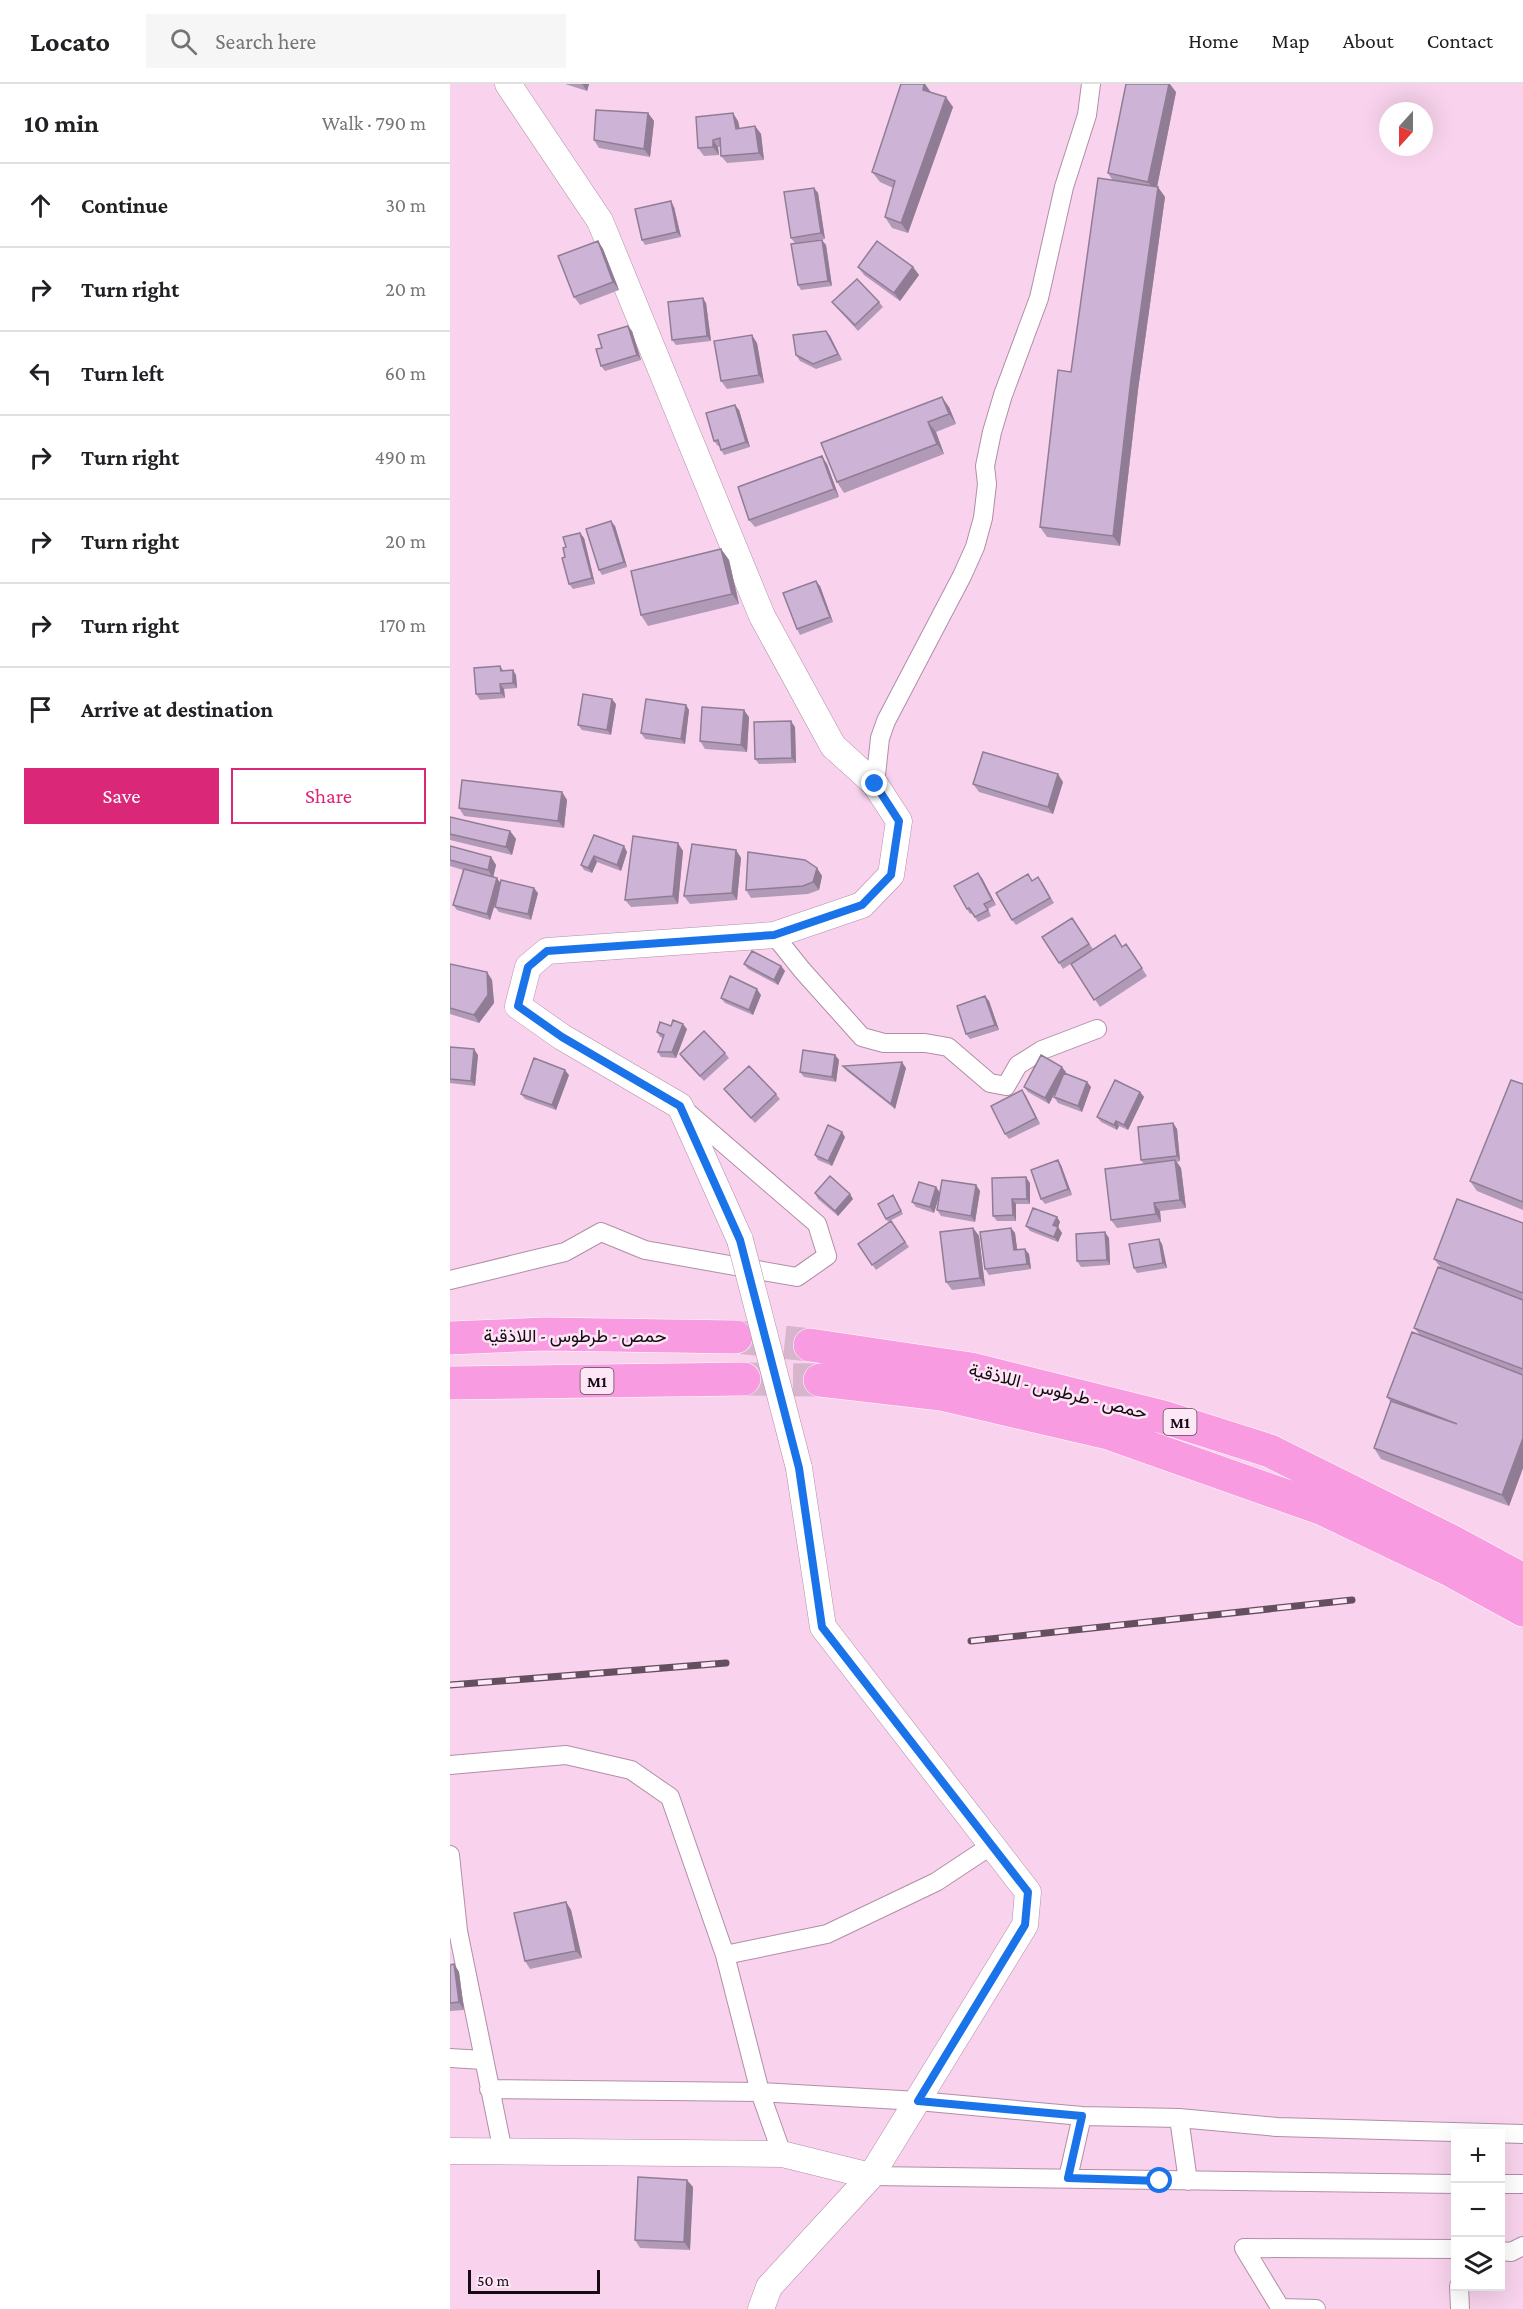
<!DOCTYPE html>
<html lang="en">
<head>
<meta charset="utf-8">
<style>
  body { margin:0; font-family:"Crimson Pro",Vazirmatn,serif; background:#f6f6f6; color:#202124 }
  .controls { position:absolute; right:18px; bottom:18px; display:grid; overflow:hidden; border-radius:0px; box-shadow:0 6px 24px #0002 }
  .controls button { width:54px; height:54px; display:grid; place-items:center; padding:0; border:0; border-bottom:2px solid #e0e0e0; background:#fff; color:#202124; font:30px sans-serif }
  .compass { position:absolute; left:929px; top:18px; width:54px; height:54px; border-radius:50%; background:#fff; box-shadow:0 6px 24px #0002; rotate:201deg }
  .scale { position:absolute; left:18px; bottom:15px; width:132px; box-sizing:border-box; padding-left:6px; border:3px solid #160a13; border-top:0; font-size:16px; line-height:21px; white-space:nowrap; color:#160a13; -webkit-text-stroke:4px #fde6f5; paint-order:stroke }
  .stop { position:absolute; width:18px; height:18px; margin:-14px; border:4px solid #1a73e8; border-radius:50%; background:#fff }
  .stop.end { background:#1a73e8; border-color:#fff; box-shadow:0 2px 6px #0008 }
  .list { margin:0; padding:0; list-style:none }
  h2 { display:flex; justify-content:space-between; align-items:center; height:78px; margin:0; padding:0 24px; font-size:26px }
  h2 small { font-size:20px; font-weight:400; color:#757577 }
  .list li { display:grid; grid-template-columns:39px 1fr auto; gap:18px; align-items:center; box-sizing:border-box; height:84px; padding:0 24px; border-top:2px solid #e0e0e0 }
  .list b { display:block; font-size:22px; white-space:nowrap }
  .list em { font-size:20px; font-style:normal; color:#757577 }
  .actions { display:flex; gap:12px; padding:18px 24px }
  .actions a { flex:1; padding:14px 0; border:2px solid #db2777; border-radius:0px; text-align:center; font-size:21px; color:#db2777 }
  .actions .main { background:#db2777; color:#fff }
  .icon { flex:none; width:33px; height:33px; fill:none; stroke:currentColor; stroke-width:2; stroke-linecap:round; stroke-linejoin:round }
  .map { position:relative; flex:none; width:1073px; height:2225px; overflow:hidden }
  header { display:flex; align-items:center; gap:36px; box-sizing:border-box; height:84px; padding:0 30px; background:#fff; border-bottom:2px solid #e0e0e0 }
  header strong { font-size:28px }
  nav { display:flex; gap:33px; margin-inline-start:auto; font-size:21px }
  .search { width:420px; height:54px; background:#f6f6f6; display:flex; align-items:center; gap:15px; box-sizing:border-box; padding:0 21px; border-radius:0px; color:#757577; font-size:22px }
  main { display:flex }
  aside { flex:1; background:#fff }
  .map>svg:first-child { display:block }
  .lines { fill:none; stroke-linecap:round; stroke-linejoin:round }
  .highway-tunnel { stroke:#d7b5cc; stroke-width:33; stroke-dasharray:33 16; stroke-linecap:butt }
  .street-casing { stroke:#b18ea6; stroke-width:20 }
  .secondary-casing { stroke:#b18ea6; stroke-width:27 }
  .highway-casing { stroke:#fff; stroke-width:34 }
  .street { stroke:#fff; stroke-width:18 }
  .secondary { stroke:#fff; stroke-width:26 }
  .highway { stroke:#f99be0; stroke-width:33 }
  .rail-casing { stroke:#644f5e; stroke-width:7 }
  .rail { stroke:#fde6f5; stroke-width:4.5; stroke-dasharray:14; stroke-linecap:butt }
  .secondary-bridge-casing { stroke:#b18ea6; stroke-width:27; stroke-linecap:butt }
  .secondary-bridge { stroke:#fff; stroke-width:26 }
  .wall { fill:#b09ab7 }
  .shaded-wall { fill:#907d95 }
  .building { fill:#cdb3d5; stroke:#907d95; stroke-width:1.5 }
  .route { stroke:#1a73e8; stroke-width:8 }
  .labels { text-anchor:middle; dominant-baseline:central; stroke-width:5; stroke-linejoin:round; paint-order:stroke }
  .shield { fill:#fde6f5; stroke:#5b4c57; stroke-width:1.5 }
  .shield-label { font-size:16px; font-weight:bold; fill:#160a13 }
  .street-label { font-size:18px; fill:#160a13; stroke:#fde6f5 }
</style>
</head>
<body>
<header>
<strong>Locato</strong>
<div class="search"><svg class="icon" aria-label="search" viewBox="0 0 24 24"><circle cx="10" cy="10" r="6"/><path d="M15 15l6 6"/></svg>Search here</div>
<nav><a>Home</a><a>Map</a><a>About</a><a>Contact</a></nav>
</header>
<main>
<aside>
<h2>10 min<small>Walk · 790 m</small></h2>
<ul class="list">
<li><svg class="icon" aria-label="ahead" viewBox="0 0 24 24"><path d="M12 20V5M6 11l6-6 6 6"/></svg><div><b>Continue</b></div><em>30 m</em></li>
<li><svg class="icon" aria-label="right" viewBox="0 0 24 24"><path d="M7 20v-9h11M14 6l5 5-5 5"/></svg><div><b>Turn right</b></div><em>20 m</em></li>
<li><svg class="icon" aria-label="left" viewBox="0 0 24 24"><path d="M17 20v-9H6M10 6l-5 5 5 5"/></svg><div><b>Turn left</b></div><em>60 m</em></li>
<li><svg class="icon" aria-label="right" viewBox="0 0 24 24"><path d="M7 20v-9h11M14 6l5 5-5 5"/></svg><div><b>Turn right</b></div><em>490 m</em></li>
<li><svg class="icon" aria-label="right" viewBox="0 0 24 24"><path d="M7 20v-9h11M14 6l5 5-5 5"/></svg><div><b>Turn right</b></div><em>20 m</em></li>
<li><svg class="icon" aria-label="right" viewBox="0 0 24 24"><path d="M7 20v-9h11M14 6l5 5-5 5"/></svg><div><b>Turn right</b></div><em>170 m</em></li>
<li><svg class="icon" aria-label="arrive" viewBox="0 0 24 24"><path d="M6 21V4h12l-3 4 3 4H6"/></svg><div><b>Arrive at destination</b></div></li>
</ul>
<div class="actions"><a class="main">Save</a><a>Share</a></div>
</aside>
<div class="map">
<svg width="1073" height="2225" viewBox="0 0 1073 2225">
  <rect width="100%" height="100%" fill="#f9d3ed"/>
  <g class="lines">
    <path class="highway-tunnel" d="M286,1253L360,1261
      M294,1295L370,1296"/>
    <g class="street-casing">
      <path id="street" d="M425,700L430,654L436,637L512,492L525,463L533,434L537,400L535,382L542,348L553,311L589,214L614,103L637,31L641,0
        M324,851L352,886L412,953L434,959H475L498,963L540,999L556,1002L568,981L592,966L647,945
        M0,1196L115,1168L151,1148L195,1166L347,1193L377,1172L367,1140L236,1027
        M0,1681L116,1671L181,1686L220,1713L275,1871L310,2008L332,2070
        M0,1771L8,1847L53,2068
        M275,1871L377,1850L486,1798L542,1761
        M0,1974L33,1976
        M39,2005L310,2008L468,2017L632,2032L729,2034L827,2043L1073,2050
        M729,2034L738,2097
        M421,2092L1006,2100
        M618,2094L632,2032
        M1050,2100H1073
        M1050,2167L1061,2168L1073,2162
        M1009,2202L1010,2225
        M831,2224L866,2225
        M831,2225L794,2164L1006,2165"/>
    </g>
    <g class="secondary-casing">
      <path id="secondary" d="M58,0L150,137L312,532L383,662L425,700L449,737L441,791L412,821L324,851L97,867L78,883L68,922L112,953L230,1022L290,1156
        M0,2067L332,2070L421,2092
        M311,2225L319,2203L421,2092L575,1841L578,1808L373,1543L349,1384"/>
    </g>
    <g class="highway-casing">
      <path id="highway" d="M0,1254L95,1250L286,1253
        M360,1261L521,1285L713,1333L820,1367L1003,1458L1073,1496
        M370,1296L491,1310L658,1349L873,1425L1002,1487L1073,1526
        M0,1299L294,1295"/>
    </g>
    <use href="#street" class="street"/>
    <use href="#secondary" class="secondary"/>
    <use href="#highway" class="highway"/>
    <g class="rail-casing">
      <path id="rail" d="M521,1557L902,1516
        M0,1601L276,1579"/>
    </g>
    <use href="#rail" class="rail"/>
    <g class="secondary-bridge-casing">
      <path id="secondary-bridge" d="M290,1156L349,1384"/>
    </g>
    <use href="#secondary-bridge" class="secondary-bridge"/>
  </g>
  <path class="wall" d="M115,0H139L137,7Z
    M451,0H475L481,8L503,23L458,149L442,144L435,133L443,104L430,98L422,88Z
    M726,8L707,103L715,113L688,306L670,462L597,453L590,443L621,288L663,97L658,89Z
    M198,29L204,37L200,73L149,64L144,56Z
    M288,37L290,45L305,42L311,50L314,76L277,79L271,72L270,63H268L269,71L254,72L248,64Z
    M364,104L368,109L375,155L345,159L341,154Z
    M224,123L231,153L195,161L192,156Z
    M148,157L153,165L169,206L130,221L124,213Z
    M376,161L382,202L351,206L348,201Z
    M408,183H463L469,191L450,217L414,191Z
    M382,218H429L433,223L408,247L386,223Z
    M256,219L261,257L226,261L222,256Z
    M182,247L191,276L155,287L151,282L152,264Z
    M376,247L380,252L392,276L366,285L350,277L346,271Z
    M307,259L314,299L277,305L271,297Z
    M499,323L506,340L486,348L494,370L394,409L387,398Z
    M289,326L300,363L274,371L271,366L270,362H268L264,357Z
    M377,380L389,413L305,443L299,436Z
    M165,442L177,483L152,491L149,486Z
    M130,449L134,454L145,500L123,505L119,500L115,473L116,463Z
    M271,465L279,476L289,520L198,542L191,531Z
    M370,502L383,538L350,551L347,545Z
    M50,582L53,586L66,591L67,604L54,605L55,614L30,616L26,610Z
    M166,620L161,651L132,646L128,641Z
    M236,621L239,626L235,660L195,655L191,649Z
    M299,633L297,668L255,665L250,657Z
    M345,643L346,679L309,680L305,675Z
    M613,698L603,730L529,708L523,700Z
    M112,708L117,716L114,744L14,732L9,724Z
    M0,733L60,747L66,755L62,771L0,756Z
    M144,751L174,762L177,768L171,787L147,778L142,789L134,786L131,781Z
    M0,762L41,773L46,781L43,793L51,799L88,809L81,836L49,828L45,823L50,804L40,836L7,826L3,821L13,786L0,782Z
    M286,766L291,774L287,816L240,820L234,812Z
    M233,767L228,820L181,823L175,816Z
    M367,784L372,792L369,806L358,810L301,814L296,806Z
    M532,794L546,821L538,825L541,832L528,838L522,829L520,830L517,825Z
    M583,796L592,798L604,819L566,841L562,836Z
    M622,834L643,865L613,885L592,853Z
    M676,860L697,892L650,923L621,880L672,863Z
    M0,880L37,888L42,896L44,919L29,939L0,930Z
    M294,880L331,882L335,887L328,901L298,885Z
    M311,911L303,931L275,919L271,914Z
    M539,917L549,946L520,955L516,950Z
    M221,942L237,945L226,974L211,973L208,968L213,954L210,953L207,948Z
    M0,963L28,971L25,1002L0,999Z
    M275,969L279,974L254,997L233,975L230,970Z
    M385,971L389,976L386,998L354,993L350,988Z
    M393,982L456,984L445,1025L397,987Z
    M616,988L615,989L637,998L641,1003L632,1028L608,1019L604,1013L610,999L599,1020L578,1008L574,1003Z
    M119,991L106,1026L75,1015L71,1010Z
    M1073,1000V1126L1027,1107L1020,1097Z
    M274,1005L326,1010L330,1015L305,1039L278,1010Z
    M572,1006L576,1012L590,1040L559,1055L555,1050Z
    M690,1008L694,1013L678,1046L669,1042L667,1046L651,1038L647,1033Z
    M723,1039L727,1045L730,1077L727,1078L731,1084L736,1124L710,1127L711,1138L667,1144L661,1136L694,1080L691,1076Z
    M395,1053L382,1082L368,1076L365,1071Z
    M611,1081L622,1111L595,1120L591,1115Z
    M580,1099V1120H566V1137H547L543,1132Z
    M526,1101L530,1107L525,1138L491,1132L487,1126Z
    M486,1103L490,1109L484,1129L466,1123L462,1118Z
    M365,1109L403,1115L388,1132L368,1115Z
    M443,1111L453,1130L438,1138L428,1120Z
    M607,1133L610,1138L608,1143L612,1149L608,1158L580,1147L576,1142Z
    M441,1137L459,1163L426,1186L408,1160Z
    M1073,1139V1384L1059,1422L931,1375L924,1364L941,1318L937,1313L970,1251L964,1244L991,1184L984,1175Z
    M523,1144L529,1152L535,1202L502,1206L496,1198Z
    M561,1144L565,1149L567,1166L579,1170L581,1185L539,1191L535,1185Z
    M659,1154L660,1181L631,1183L627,1177Z
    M712,1160L717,1184L687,1189L684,1184Z
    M116,1818L121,1826L132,1874L80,1885L75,1877Z
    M4,1880L9,1888L14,1926L0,1927V1881Z
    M243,2103L240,2166L190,2164L185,2156Z"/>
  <path class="shaded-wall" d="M132,0H139L137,7Z
    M474,0H475L481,9L473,6Z
    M719,0H720L726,8L706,108L698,98Z
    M496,13L503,23L458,149L451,139Z
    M198,29L204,37L200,73L194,65Z
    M283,29L288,37L291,53L286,45Z
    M305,42L311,50L314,76L309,69Z
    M263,56L268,63L269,71L263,63Z
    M708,103L715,113L688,306L670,462L663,452L681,295Z
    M364,104L368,109L375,155L371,149Z
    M221,117L224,123L231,153L227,148Z
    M372,156L376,161L382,202L378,197Z
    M148,157L153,165L169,206L163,198Z
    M463,183L469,191L450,217L444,209Z
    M253,214L256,219L261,257L257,252Z
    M178,242L182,247L191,276L187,271Z
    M376,247L380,252L392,276L388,270Z
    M302,251L307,259L314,299L309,291Z
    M492,313L499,323L506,340L499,330Z
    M285,321L289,326L300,363L296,358Z
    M478,338L486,348L494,370L487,360Z
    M372,372L377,380L389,413L384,405Z
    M161,437L165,442L177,483L174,478Z
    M130,449L134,454L145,500L142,494Z
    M271,465L279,476L289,520L282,510Z
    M366,497L370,502L383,538L380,533Z
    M63,586L66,591L67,604L63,599Z
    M50,600L54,605L55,614L51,609Z
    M162,615L166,620L161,651L157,646Z
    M236,621L239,626L235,660L231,655Z
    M294,626L299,633L297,668L291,661Z
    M341,637L345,643L346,679L342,674Z
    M608,690L613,698L603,730L598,723Z
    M112,708L117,716L114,744L108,737Z
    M60,747L66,755L62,771L56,763Z
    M228,759L233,767L228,820L223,812Z
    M174,762L177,768L171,787L167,781Z
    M286,766L291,774L287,816L282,809Z
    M144,772L147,778L142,789L138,784Z
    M41,773L46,781L43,794L38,786Z
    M367,784L372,792L369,806L363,798Z
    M528,789L532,794L546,821L542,816Z
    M47,794L51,800L40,836L37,830Z
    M84,804L88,809L81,836L78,830Z
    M331,882L335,887L328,901L324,896Z
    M37,888L42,896L44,919L29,939L24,931Z
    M307,905L311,911L303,931L299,926Z
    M535,912L539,917L549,946L545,941Z
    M233,940L237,945L226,974L222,968Z
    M24,965L28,971L25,1002L21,997Z
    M385,971L389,976L386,998L382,993Z
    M452,978L456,984L445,1025L441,1020Z
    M612,983L616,988L599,1020L595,1014Z
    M115,986L119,991L106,1026L102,1021Z
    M637,998L641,1003L632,1028L628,1022Z
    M572,1006L576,1012L590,1040L586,1034Z
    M690,1008L694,1013L678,1046L674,1041Z
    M666,1037L669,1042L667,1046L664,1041Z
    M723,1039L727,1045L730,1077L727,1072Z
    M392,1048L395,1053L382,1082L378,1077Z
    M608,1076L611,1081L622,1111L618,1105Z
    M725,1076L731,1084L736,1124L730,1116Z
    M576,1093L580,1099V1120L577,1115Z
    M526,1101L530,1107L525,1138L521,1132Z
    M486,1103L490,1109L484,1129L480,1123Z
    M400,1110L403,1115L388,1132L385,1127Z
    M562,1115L566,1120V1137L563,1131Z
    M704,1119L710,1127L711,1138L706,1130Z
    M607,1133L610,1138L608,1143L612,1149L608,1158L604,1153L603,1141Z
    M523,1144L529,1152L535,1202L530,1194Z
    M561,1144L565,1149L568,1171L564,1166Z
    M655,1148L659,1154L660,1181L657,1176Z
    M709,1155L712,1160L717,1184L713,1179Z
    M575,1165L579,1170L581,1185L577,1180Z
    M1073,1354V1384L1059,1422L1052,1411Z
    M116,1818L121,1826L132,1874L126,1867Z
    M4,1880L9,1888L14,1926L9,1918Z
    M237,2096L243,2103L240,2166L234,2158Z"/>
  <path class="building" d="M451,0H474L473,6L496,13L451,139L435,133L445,97L422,88Z
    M676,0H719L698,98L658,89Z
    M146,26L198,29L194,65L144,56Z
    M283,29L286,45L305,42L309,69L271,72L270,54L263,56V63L248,64L246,33Z
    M648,94L708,103L681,295L663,452L590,443L608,286L621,288Z
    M364,104L371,149L341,154L334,108Z
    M221,117L227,148L192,156L185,125Z
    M372,156L378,197L348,201L341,160Z
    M148,157L163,198L124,213L108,172Z
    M427,157L463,183L444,209L408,183Z
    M407,195L429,218L405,241L382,218Z
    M253,214L257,252L222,256L218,218Z
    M178,242L187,271L151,282L146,265L152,264L148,251Z
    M376,247L388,270L363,280L346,271L343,251Z
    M302,251L309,291L271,297L264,257Z
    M492,313L499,330L478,338L487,360L387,398L371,359Z
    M285,321L296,358L271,366L268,356L264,357L256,329Z
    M372,372L384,405L299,436L288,403Z
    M161,437L174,478L149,486L136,445Z
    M130,449L142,494L119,500L112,474L115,473L113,464L116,463L113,453Z
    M271,465L282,510L191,531L181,487Z
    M366,497L380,533L347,545L333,509Z
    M50,582L51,587L63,586V599L50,600L51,609L26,610L24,584Z
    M133,610L162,615L157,646L128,641Z
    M196,615L236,621L231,655L191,649Z
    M252,623L294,626L291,661L250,657Z
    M341,637L342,674L305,675L304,638Z
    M533,668L608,690L598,723L523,700Z
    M12,696L112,708L108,737L9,724Z
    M0,733L60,747L56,763L0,750Z
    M144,751L174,762L167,781L144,772L138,784L131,781Z
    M183,752L228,759L223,812L175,816Z
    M242,760L286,766L282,809L234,812Z
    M0,762L41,773L38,786L0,776Z
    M298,768L355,776L367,784L363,798L353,802L296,806Z
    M14,785L47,794L37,830L3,821Z
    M528,789L542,816L534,820L538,826L525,833L519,824L517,825L504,802Z
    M578,790L582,797L588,793L600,814L562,836L546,809Z
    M51,796L84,804L78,830L45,823Z
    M622,834L639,860L609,879L592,853Z
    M665,851L672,863L676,860L692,884L644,916L621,880Z
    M302,867L331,882L324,896L294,880Z
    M0,880L37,888L38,911L24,931L0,924Z
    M280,892L307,905L299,926L271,914Z
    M535,912L545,941L516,950L507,922Z
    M223,936L233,940L222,968H208L214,951L207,948L210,938L221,942Z
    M254,947L275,969L250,992L230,970Z
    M0,963L24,965L21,997L0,995Z
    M353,966L385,971L382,993L350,988Z
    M591,971L612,983L595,1014L574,1003Z
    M84,974L115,986L102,1021L71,1010Z
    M452,978L441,1020L393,982Z
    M299,982L326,1010L301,1034L274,1005Z
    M614,989L637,998L628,1022L604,1013Z
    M665,996L690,1008L674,1041L666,1037L664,1041L647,1033Z
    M1061,996L1073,1000V1118L1020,1097Z
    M572,1006L586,1034L555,1050L541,1022Z
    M723,1039L727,1072L691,1076L688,1043Z
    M378,1041L392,1048L378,1077L365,1071Z
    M608,1076L618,1105L591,1115L581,1086Z
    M725,1076L730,1116L704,1119L706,1130L661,1136L655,1085Z
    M380,1092L400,1110L385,1127L365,1109Z
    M576,1093L577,1115H562L563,1131L543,1132L542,1094Z
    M492,1096L526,1101L521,1132L487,1126Z
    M469,1098L486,1103L480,1123L462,1118Z
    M443,1111L451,1127L436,1135L428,1120Z
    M1007,1115L1073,1139V1209L984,1175Z
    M583,1124L607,1133L603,1141L608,1143L604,1153L576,1142Z
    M441,1137L455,1158L422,1181L408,1160Z
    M523,1144L530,1194L496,1198L490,1148Z
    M561,1144L564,1166L575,1165L577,1180L535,1185L530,1148Z
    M655,1148L657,1176L627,1177L626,1150Z
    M709,1155L713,1179L684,1184L679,1160Z
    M988,1183L1073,1216V1285L964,1244Z
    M962,1248L1073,1291V1354L1052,1411L924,1364L941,1317L1007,1340L937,1313Z
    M116,1818L126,1867L75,1877L64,1829Z
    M4,1880L9,1918L0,1919V1881Z
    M188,2093L237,2096L234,2158L185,2156Z"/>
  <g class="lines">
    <path class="route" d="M425,700L449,737L441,791L412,821L324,851L97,867L78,883L68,922L112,953L230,1022L290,1156L349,1384L372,1543L578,1808L575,1841L468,2017L632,2032L618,2094L710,2097"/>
  </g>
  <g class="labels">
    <g class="shield">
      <rect x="130.5" y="1284" width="33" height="26" rx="4.5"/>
      <rect x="713.5" y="1325" width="33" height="26" rx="4.5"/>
    </g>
    <g class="shield-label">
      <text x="147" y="1297">M1</text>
      <text x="730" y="1338">M1</text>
    </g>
    <g class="street-label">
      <text x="125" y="1252">حمص - طرطوس - اللاذقية</text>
      <text transform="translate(608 1307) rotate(14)">حمص - طرطوس - اللاذقية</text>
    </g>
  </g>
</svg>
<div class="controls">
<button>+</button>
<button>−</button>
<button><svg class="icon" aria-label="layers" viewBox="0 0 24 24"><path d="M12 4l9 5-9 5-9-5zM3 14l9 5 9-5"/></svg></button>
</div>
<svg class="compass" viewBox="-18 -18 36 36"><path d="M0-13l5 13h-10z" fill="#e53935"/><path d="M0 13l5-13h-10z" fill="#757577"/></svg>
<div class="scale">50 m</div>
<div class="stop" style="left:710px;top:2097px"></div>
<div class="stop end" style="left:425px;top:700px"></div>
</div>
</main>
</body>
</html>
